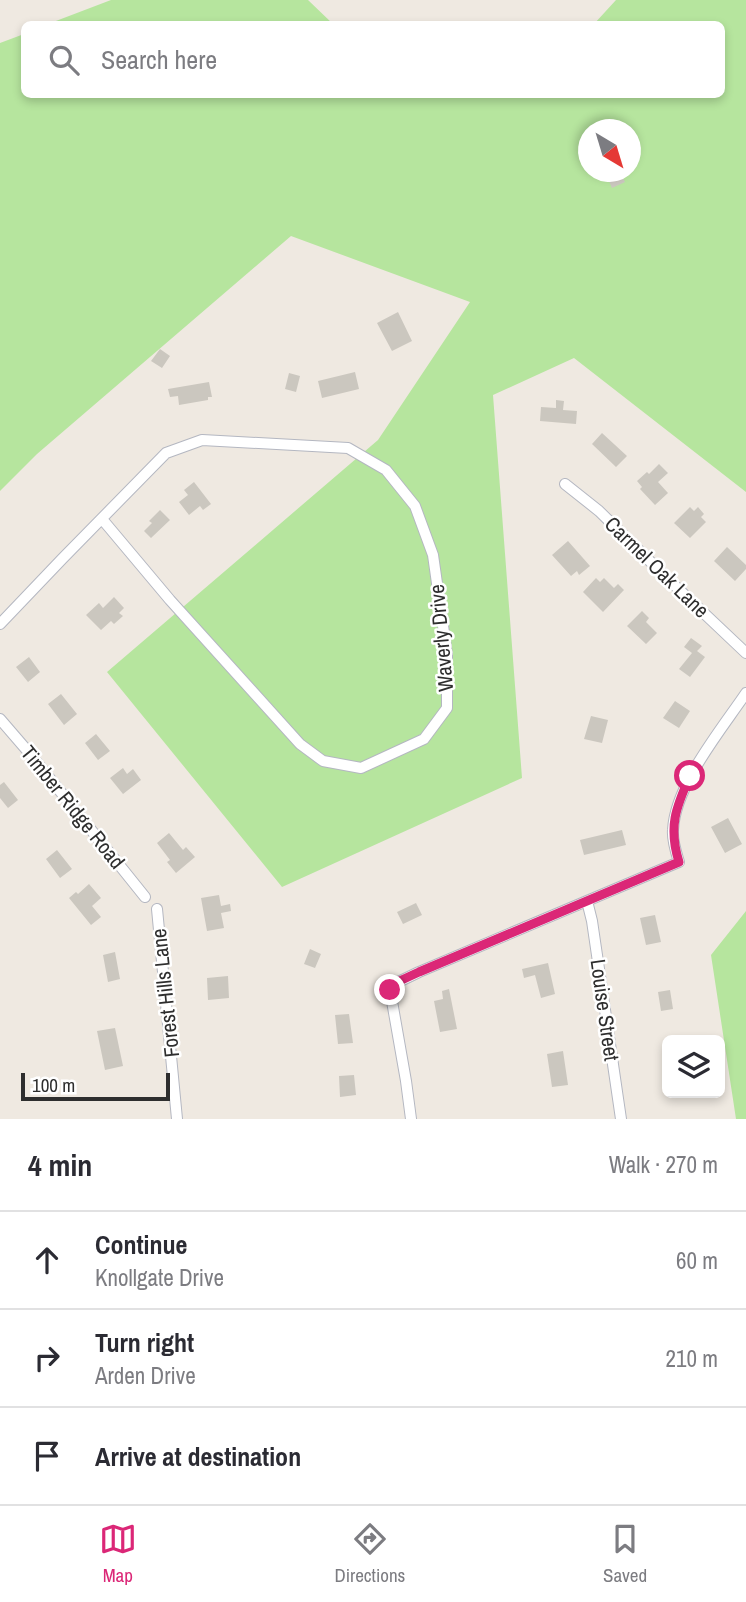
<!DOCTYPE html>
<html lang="en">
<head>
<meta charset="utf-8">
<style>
  body { margin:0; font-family:"Archivo Narrow",sans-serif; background:#f7f7f7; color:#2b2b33 }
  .controls { position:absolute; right:21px; bottom:21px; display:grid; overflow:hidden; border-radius:10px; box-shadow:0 4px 10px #0003 }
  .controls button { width:63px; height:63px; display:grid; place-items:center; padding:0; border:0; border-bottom:2px solid #e1e1e2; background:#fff; color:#2b2b33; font:35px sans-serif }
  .compass { position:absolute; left:578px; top:119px; width:63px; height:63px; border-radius:50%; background:#fff; box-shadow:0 4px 10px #0003; rotate:142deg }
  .scale { position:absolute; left:21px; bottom:18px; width:149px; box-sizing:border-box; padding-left:7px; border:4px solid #2e2e2e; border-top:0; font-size:19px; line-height:24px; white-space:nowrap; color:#2e2e2e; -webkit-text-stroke:5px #fff; paint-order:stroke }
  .stop { position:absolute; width:21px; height:21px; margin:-16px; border:5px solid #db2777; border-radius:50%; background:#fff }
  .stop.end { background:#db2777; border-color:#fff; box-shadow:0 2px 7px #0008 }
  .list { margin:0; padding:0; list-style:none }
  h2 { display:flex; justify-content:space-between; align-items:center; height:91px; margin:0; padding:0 28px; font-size:30px }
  h2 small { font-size:23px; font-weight:400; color:#7c7c81 }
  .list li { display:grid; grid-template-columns:46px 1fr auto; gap:21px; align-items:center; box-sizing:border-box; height:98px; padding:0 28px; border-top:2px solid #e1e1e2 }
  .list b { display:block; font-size:26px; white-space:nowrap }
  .list p { margin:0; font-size:23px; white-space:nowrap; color:#7c7c81 }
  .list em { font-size:23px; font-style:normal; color:#7c7c81 }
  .icon { flex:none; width:38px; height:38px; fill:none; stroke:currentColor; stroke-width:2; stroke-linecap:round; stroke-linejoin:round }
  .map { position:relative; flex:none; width:746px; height:1119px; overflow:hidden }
  .search { position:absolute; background:#fff; box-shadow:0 4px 10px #0003; left:21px; right:21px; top:21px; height:77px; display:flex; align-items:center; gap:18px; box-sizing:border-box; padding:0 24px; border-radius:10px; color:#7c7c81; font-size:26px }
  .sheet { height:385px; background:#fff }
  nav { display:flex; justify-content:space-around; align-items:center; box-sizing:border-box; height:98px; border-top:2px solid #e1e1e2; background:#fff; font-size:19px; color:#7c7c81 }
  nav a { display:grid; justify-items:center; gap:4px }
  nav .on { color:#db2777 }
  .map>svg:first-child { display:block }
  .green { fill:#b6e59e; fill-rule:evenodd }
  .building { fill:#cbc7bf }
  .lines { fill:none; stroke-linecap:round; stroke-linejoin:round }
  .minor-casing { stroke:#b4b7c1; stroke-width:12 }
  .minor { stroke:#fff; stroke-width:10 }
  .route { stroke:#db2777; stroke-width:9 }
  .labels { text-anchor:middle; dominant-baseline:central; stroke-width:5; stroke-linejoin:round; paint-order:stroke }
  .street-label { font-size:21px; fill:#2e2e2e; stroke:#fff }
</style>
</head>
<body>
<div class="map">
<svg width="746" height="1119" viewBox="0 0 746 1119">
  <rect width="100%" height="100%" fill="#efe9e1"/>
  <path class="green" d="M111,0H308L333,24H48Z
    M616,0H746V492L574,358L493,395L522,778L282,887L107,672L378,440L470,302L291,236L37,454L0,491V43L24,34V94H722V24H594ZM588,130H630V172H588Z
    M746,911V1119H736L711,955Z"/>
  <path class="building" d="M605,172H620L625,182L612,188Z
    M398,312L412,341L392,351L377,323Z
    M160,349L170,356L162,368L151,361Z
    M355,372L359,389L322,398L318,381Z
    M289,373L300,376L296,392L285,389Z
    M209,382L212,397H208V400L179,405L178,396L170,397L168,389Z
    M556,400L564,401L563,410L577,411L576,424L540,421L541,407L556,408Z
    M602,433L627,456L616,467L592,444Z
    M659,464L668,473L658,482L668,493L655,505L640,489L642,487L637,481L647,472L649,474Z
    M194,482L211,504L203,510L200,506L189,515L179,502L188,495L184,490Z
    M690,507L694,511L698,507L704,514L701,517L706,522L690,538L674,523Z
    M160,510L170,520L151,538L144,531L152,523L149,521Z
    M568,541L590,566L579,575L577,571L571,576L552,555Z
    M727,547L746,565V569L735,581L714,561Z
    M596,578L600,582L604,578L614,588L618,584L624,590L603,612L583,592Z
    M114,597L124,608L119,613L123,616L114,624L111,621L101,630L86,615L99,603L103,608Z
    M642,611L649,618L646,622L657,633L646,644L627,626Z
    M691,638L702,646L697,651L705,657L690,677L679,669L692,653L684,647Z
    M29,657L40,672L28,682L16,667Z
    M61,694L77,714L64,725L48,704Z
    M675,701L690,711L679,728L663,718Z
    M591,716L608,720L602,743L584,739Z
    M96,734L110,751L98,760L85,743Z
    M123,768L127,774L133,769L141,780L123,794L110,778Z
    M4,782L18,800L8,808L0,798V785Z
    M728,818L742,844L725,853L711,827Z
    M622,830L626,845L584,855L580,840Z
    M169,833L183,850L186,847L195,857L176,873L167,862L170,860L157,843Z
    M57,850L72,869L60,878L46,859Z
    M89,884L101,898L92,906L101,917L91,925L69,898L76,892L78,894Z
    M219,895L221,906L230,904L231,911L221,913L224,928L207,931L201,898Z
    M416,903L422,915L403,924L397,912Z
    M655,915L661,942L646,945L640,918Z
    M310,949L321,954L315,968L304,964Z
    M115,952L120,979L108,982L103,955Z
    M548,963L555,994L541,998L535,975L524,978L522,969Z
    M228,976L229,998L208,1000L207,978Z
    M449,989L457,1029L440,1032L434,1001L443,999L442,991Z
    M670,990L673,1009L661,1011L658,992Z
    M349,1014L353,1043L338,1044L335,1015Z
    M115,1028L123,1066L105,1070L97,1031Z
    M563,1051L568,1085L552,1087L547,1054Z
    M354,1075L356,1095L340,1097L339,1076Z"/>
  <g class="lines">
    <g class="minor-casing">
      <path id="minor" d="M565,484L599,511L671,582L746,653
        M0,624L63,558L166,453L202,440L348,448L386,470L415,506L433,555L447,654V708L424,739L361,768L323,761L300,744L170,600L102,519
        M0,719L31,755L145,897
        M587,901L592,921L621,1119
        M157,909L177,1119
        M411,1119L406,1081L390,990V986L419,972L679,862C676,852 672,840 673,830C675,785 721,730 746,693"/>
    </g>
    <use href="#minor" class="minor"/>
  </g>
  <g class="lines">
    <path class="route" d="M390,990V986L393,984L419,972L679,862C668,827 676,807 690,776"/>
  </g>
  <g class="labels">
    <g class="street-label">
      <text transform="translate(657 567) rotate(44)">Carmel Oak Lane</text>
      <text transform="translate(441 638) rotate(-95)">Waverly Drive</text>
      <text transform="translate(73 807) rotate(51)">Timber Ridge Road</text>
      <text transform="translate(165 993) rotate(-96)">Forest Hills Lane</text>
      <text transform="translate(605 1010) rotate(82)">Louise Street</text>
    </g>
  </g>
</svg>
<div class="controls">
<button><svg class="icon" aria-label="layers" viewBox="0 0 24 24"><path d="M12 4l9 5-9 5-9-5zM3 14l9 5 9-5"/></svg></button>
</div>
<svg class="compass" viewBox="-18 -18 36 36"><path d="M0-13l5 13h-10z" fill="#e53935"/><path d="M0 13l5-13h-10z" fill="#7c7c81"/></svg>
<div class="scale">100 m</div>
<div class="stop" style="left:690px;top:776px"></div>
<div class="stop end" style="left:390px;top:990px"></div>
<div class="search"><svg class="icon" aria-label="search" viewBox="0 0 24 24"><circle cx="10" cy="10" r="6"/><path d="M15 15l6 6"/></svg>Search here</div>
</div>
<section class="sheet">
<h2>4 min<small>Walk · 270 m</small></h2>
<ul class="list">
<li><svg class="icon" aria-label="ahead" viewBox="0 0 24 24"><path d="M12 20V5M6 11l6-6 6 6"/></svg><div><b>Continue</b><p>Knollgate Drive</p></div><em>60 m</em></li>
<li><svg class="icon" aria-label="right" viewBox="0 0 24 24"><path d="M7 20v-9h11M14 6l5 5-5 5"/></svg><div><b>Turn right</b><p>Arden Drive</p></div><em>210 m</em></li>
<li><svg class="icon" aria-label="arrive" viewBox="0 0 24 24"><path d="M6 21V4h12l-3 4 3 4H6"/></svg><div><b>Arrive at destination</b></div></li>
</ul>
</section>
<nav>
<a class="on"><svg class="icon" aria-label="map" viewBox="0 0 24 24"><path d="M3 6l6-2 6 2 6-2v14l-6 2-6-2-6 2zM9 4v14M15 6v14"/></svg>Map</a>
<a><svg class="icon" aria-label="directions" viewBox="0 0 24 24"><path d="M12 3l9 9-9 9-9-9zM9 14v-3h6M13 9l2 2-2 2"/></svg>Directions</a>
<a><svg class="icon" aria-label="saved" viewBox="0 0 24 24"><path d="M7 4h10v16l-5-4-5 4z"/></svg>Saved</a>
</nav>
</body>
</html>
